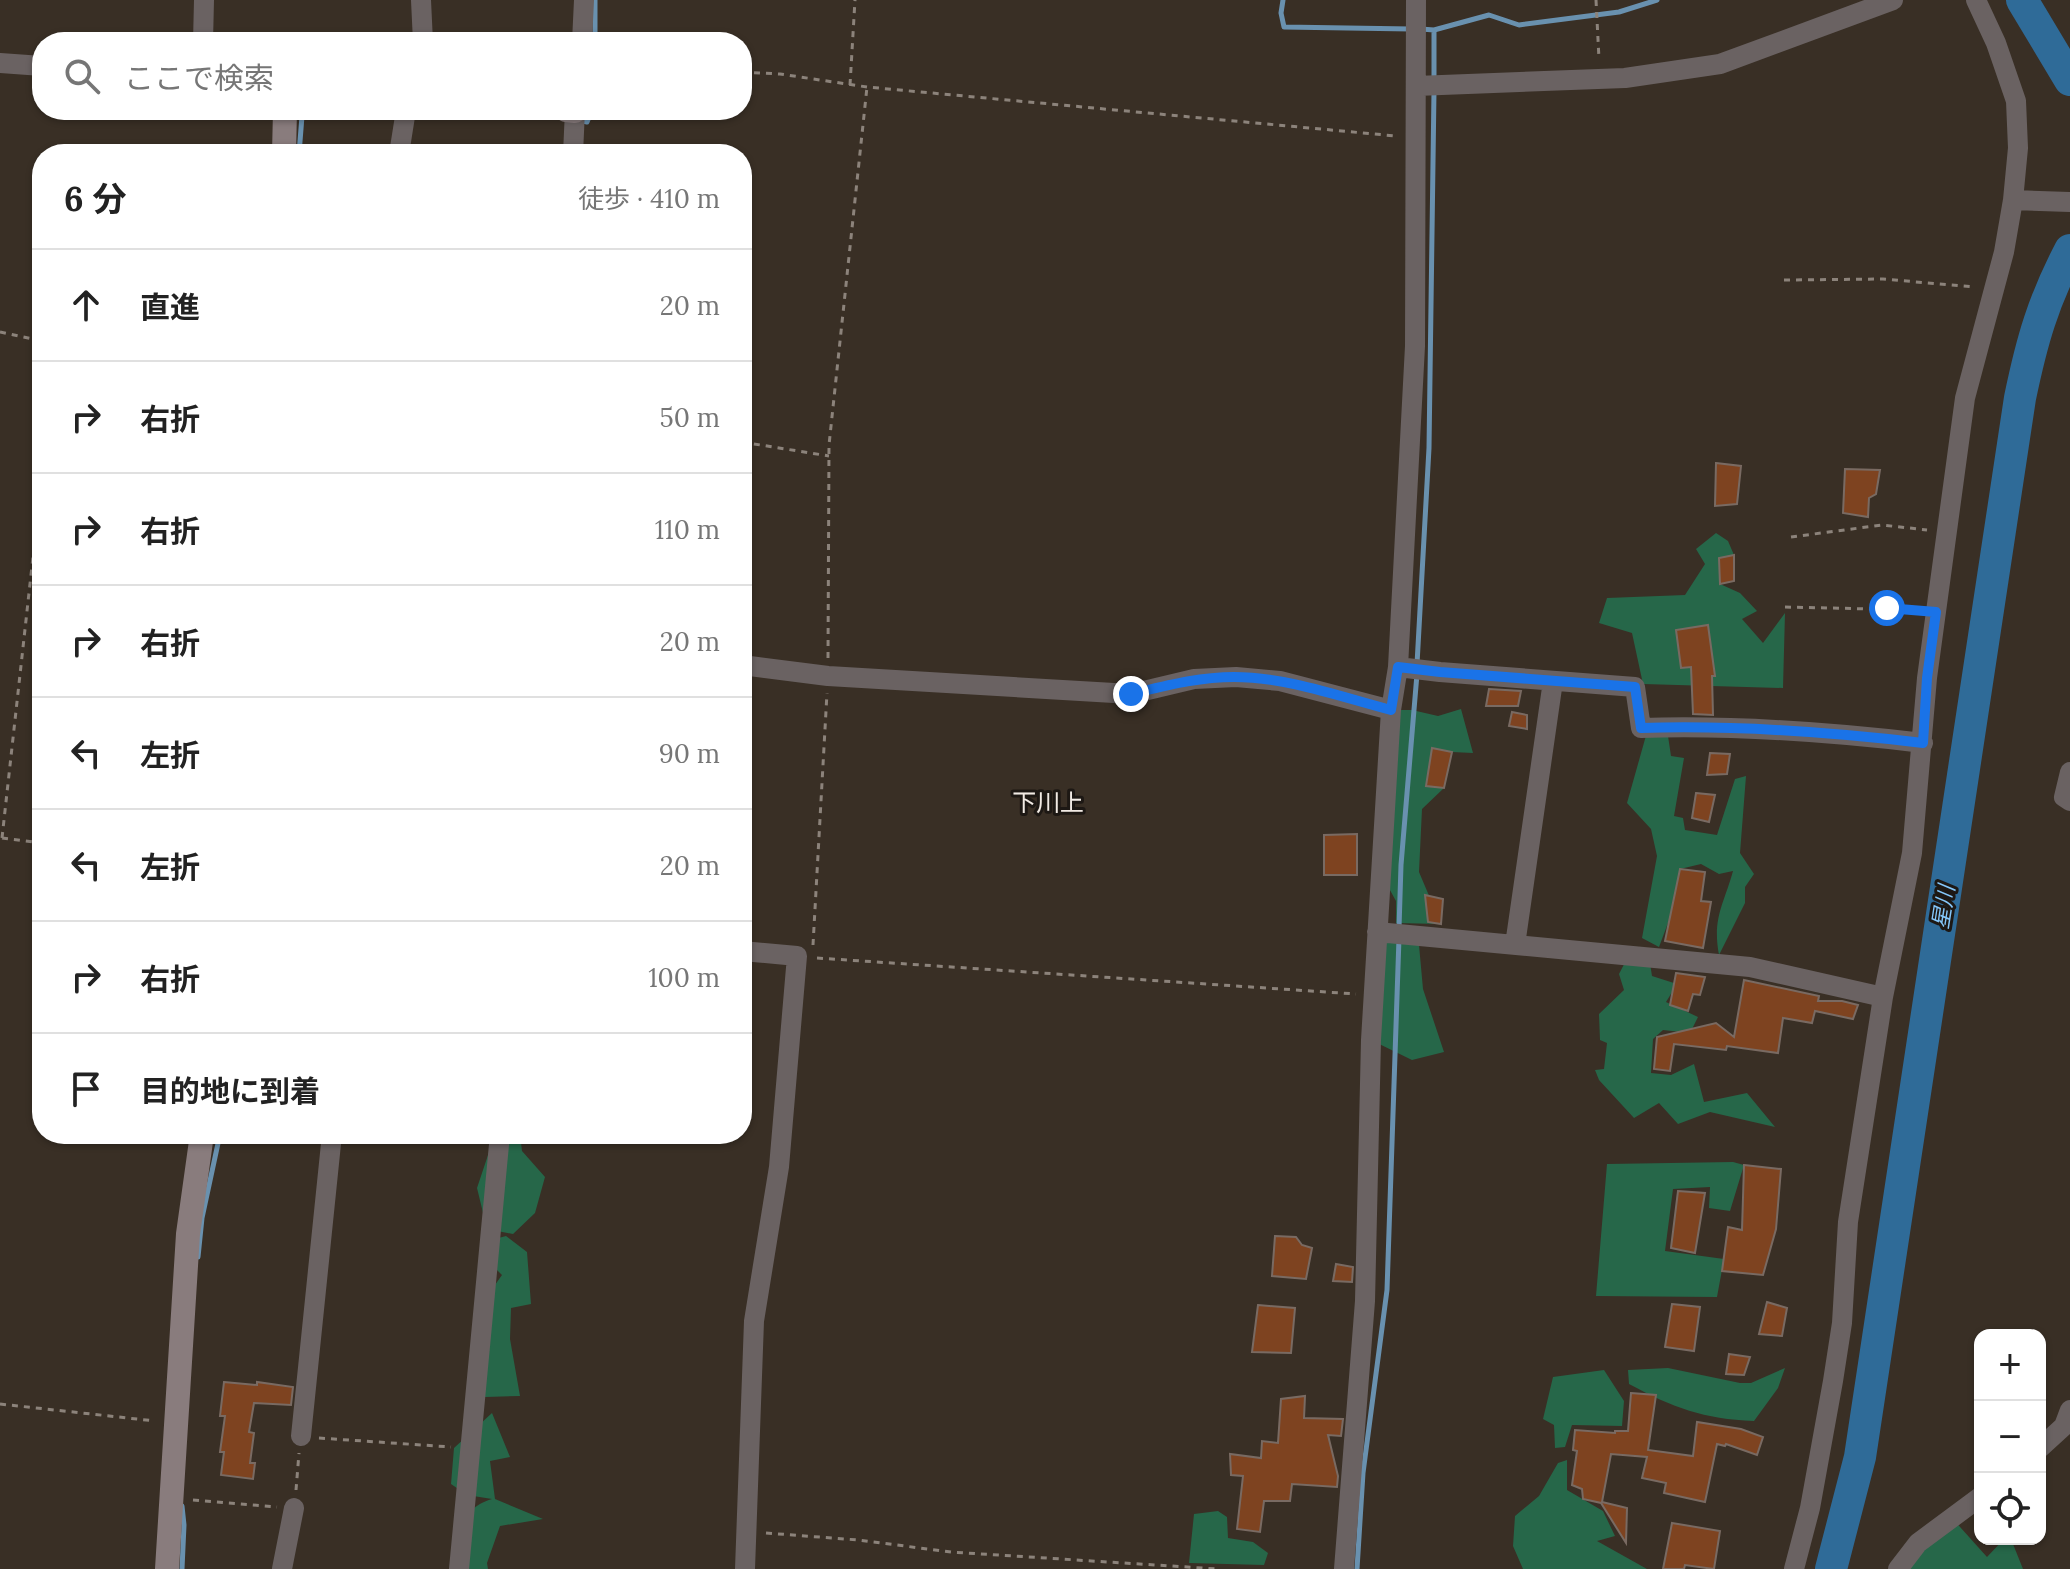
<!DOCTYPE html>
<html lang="ja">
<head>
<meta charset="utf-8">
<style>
  body { margin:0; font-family:Lora,"Noto Sans JP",serif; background:#f6f6f6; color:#222 }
  .controls { position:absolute; right:24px; bottom:24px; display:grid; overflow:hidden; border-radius:16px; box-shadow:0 2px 6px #0004 }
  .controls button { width:72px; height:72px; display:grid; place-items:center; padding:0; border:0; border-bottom:2px solid #e0e0e0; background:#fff; color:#222; font:40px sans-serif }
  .stop { position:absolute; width:24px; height:24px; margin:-18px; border:6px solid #1a73e8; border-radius:50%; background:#fff }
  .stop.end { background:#1a73e8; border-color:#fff; box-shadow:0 2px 8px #0008 }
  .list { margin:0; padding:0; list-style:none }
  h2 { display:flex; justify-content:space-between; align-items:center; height:104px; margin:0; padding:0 32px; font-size:34px }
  h2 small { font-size:26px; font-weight:400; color:#767676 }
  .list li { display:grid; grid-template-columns:52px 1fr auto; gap:24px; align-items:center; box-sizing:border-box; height:112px; padding:0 32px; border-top:2px solid #e0e0e0 }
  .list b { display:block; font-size:30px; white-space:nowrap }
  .list em { font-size:26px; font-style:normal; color:#767676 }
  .icon { flex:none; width:44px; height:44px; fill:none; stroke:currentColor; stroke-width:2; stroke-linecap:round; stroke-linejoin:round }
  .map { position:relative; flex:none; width:2070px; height:1569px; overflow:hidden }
  .search { position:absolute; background:#fff; box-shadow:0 2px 6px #0004; left:32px; top:32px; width:720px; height:88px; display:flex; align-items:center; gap:20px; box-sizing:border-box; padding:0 28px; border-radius:32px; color:#767676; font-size:30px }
  .panel { position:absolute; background:#fff; box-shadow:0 2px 6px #0004; left:32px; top:144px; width:720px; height:1000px; border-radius:32px }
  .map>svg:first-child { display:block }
  .green { fill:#266749 }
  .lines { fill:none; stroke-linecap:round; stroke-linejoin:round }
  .stream { stroke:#6991af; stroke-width:5 }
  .river { stroke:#2f6b98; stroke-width:32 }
  .building { fill:#7e4320; stroke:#796a62; stroke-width:2 }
  .path { stroke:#8c837b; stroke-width:3; stroke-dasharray:6 6; stroke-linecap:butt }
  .street { stroke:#6a6262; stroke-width:20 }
  .secondary { stroke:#897c7d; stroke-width:24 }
  .route { stroke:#1a73e8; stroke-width:10 }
  .labels { text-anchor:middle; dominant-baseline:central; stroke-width:6; stroke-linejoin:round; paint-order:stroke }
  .water-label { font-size:22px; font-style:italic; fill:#85c7fa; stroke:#1d1814 }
  .quarter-label { font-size:24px; fill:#f1eae4; stroke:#1d1814 }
</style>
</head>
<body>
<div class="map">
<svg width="2070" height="1569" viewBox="0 0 2070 1569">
  <rect width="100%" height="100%" fill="#392f25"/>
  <path class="green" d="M1716,533L1728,541L1734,555L1719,558L1720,584L1740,593L1757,611L1742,619L1763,643L1785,613L1783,688L1643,684L1632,633L1599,623L1607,598L1685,595L1705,564L1696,549Z
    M1461,709L1473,753L1452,752L1444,788L1422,809L1419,872L1441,924L1396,923V901L1385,881L1391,710H1412L1438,716Z
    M1647,732L1668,736L1671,756L1684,758L1674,816L1683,818L1685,830L1717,835L1735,779L1746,776L1740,853L1754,874L1745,887V903L1719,955C1712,918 1724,904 1733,871L1719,874L1701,864L1680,869L1671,915L1659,947L1642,938L1657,856L1651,829L1627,803Z
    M1394,936L1419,945L1423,989L1444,1052L1412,1060L1371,1040L1376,953Z
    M1633,947L1649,957L1652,976L1677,984L1666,1002L1698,1017L1690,1033L1663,1030L1653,1039L1651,1073L1671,1075L1694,1064L1704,1102L1747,1093L1775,1127L1710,1112L1678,1124L1659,1103L1634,1118L1599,1080L1595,1070L1604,1069L1607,1043L1600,1040L1599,1014L1624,990L1619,974Z
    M495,1134H520L522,1151L545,1177L535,1213L513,1234L487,1229L477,1188Z
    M1733,1162L1744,1165L1730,1211L1709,1208L1710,1187L1673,1189L1665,1251L1724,1259L1717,1297L1596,1296L1607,1164Z
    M506,1236L527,1252L531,1304L511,1308L510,1339L520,1396L485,1397V1299L502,1275L488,1261L491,1240Z
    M1668,1368L1740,1383H1751L1785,1368L1778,1388L1754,1421C1703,1419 1674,1408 1629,1384L1628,1370Z
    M1604,1370L1624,1401L1622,1426L1572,1425L1565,1447L1555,1448L1554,1425L1543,1419L1553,1377Z
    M492,1413L510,1457L490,1461L495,1499L543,1519L500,1526L487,1563L488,1569H459C463,1536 456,1510 492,1499L467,1495L451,1484L454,1448Z
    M1567,1460V1490L1603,1511L1615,1536L1597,1541L1647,1569H1523L1513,1546L1515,1516L1539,1496L1558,1463Z
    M1218,1511L1227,1517L1228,1538L1253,1542L1268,1553L1264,1565L1189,1563L1194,1514Z
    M1952,1518L1987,1557L2004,1539H2011L2023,1569H1898Z"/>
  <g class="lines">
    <path class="stream" d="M1283,0L1281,13L1284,27L1411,29
      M1421,29L1434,30L1489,15L1519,25L1619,12L1657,0
      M1434,30V81
      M595,42V0
      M467,110L561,117
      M579,120L587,122L592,110
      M299,154L302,116L308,110
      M1417,664L1429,448L1434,91
      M1399,928L1401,865L1417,674
      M198,1257L202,1218L220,1134
      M182,1569L184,1525L182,1506
      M1357,1569L1363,1473L1387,1290L1399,938"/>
    <path class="river" d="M2022,0L2070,80
      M1831,1569L1860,1457L2020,398C2032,340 2043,302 2070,250"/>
  </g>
  <path class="building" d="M1716,463L1741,466L1737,504L1715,506Z
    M1845,469L1880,470L1876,494L1869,498L1868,517L1843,513Z
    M1734,555V581L1720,584L1719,558Z
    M1708,625L1715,676H1712L1713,715L1693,714L1691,667L1681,668L1676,630Z
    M1489,689L1521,691L1518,706H1486Z
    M1512,712L1527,715V729L1509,726Z
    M1432,748L1452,752L1444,788L1426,786Z
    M1710,753L1730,754L1727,774L1707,775Z
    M1696,793L1715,795L1709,822L1692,818Z
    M1357,834V875H1324V835Z
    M1680,869L1705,872L1701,901L1711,902L1703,948L1665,941Z
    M1425,895L1443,899L1441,924L1428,922Z
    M1676,973L1705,977L1700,995L1693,994L1688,1011L1670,1005Z
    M1744,980L1819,996L1818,1001H1842L1858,1005L1853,1019L1815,1011L1812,1023L1783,1018L1778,1053L1727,1046L1726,1050L1674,1044L1670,1071L1654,1069L1657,1037L1716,1023L1734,1037Z
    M1744,1165L1781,1169L1776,1229L1763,1275L1722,1271L1728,1227L1742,1230Z
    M1678,1191L1705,1193L1695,1253L1671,1248Z
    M1275,1236L1296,1237L1302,1245L1312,1248L1306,1279L1272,1276Z
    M1336,1264L1353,1267L1352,1282L1333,1281Z
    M1767,1302L1787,1308L1782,1336L1759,1334Z
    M1672,1304L1700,1307L1694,1351L1665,1347Z
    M1258,1305L1295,1308L1291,1353L1252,1352Z
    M1729,1354L1750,1357L1744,1375L1726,1374Z
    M224,1382L257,1385V1382L293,1387L291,1405L254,1403L249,1432L254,1433L250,1463H255L253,1479L221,1475L224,1452H220L225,1416H220Z
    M1631,1393L1656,1395L1648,1450L1693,1456L1697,1422L1741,1429L1763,1437L1757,1455L1726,1444L1725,1446L1717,1444L1705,1502L1664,1493L1666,1483L1642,1478L1647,1457L1611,1454L1602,1502L1627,1508L1626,1543L1601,1503L1583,1499L1582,1489L1572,1485L1577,1451L1573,1450L1575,1430L1615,1433V1431H1628Z
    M1305,1396L1304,1418L1343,1419L1341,1436L1328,1435L1338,1476L1337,1487L1292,1484L1290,1501H1264L1260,1532L1237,1529L1243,1476L1231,1475L1230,1454L1261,1458L1262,1441L1278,1443L1281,1399Z
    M1672,1523L1720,1531L1714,1569L1685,1565L1684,1569H1663Z"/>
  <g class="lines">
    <path class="path" d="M1596,0L1599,59
      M742,72L780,74L867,87L1396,136
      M850,85L855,0
      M1784,280L1883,279L1974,287
      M0,332L42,341
      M742,442L829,456
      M1791,537L1882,525L1927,530
      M1785,607L1916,610
      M828,658L829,445L867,87
      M2,838L42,475
      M2,838L42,843
      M813,945L827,693
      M817,958L1356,994
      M0,1404L155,1421
      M319,1438L451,1447
      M296,1490L299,1453
      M193,1500L277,1507
      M766,1533L858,1540L951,1552L1218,1569"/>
    <path class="street" d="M421,0L423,42
      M203,42L204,0
      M582,42L584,0
      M0,63L42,66
      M1416,86L1625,78L1720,64L1893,0
      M399,154L406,110
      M573,154L575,110
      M2013,200L2070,202
      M742,665L828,676L1131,694L1194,679L1236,677L1280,681L1391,710
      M1398,667L1440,672L1635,687L1641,728C1735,725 1830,732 1923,743
      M2070,772L2064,797L2070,801
      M1377,932L1750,967L1883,997
      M1515,945L1553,681
      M742,951L797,956L779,1167L754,1321L745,1569
      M301,1436L332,1134
      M2040,1448L2064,1426L2070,1410
      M282,1569L294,1508
      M459,1569L500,1134
      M1344,1569L1365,1301L1371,1040L1391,710L1398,667L1415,346L1416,0
      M1794,1569L1810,1508L1833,1381L1842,1323L1848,1222L1883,997L1912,853L1927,678L1965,398L2004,252L2013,200L2018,148L2016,101L1996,43L1976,0
      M1898,1569L1918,1543L1980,1497"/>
    <path class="secondary" d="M566,110L575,111
      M284,154L285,110
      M167,1569L188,1234L202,1134"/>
  </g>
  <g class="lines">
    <path class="route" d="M1131,694C1165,686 1198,677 1234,677C1287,677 1341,697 1391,710L1398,667L1440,672L1635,687L1641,728C1735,725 1830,732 1923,743L1927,678L1936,612L1887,608"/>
  </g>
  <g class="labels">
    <g class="water-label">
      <text transform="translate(1943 907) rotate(-81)">星川</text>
    </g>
    <g class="quarter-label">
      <text x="1048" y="802">下川上</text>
    </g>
  </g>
</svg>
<div class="controls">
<button>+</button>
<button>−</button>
<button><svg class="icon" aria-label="locate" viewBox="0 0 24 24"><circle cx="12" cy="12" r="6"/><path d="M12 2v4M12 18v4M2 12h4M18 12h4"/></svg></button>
</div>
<div class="stop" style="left:1887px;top:608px"></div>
<div class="stop end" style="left:1131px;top:694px"></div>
<div class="search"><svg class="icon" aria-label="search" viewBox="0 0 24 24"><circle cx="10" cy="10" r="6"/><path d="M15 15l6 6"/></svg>ここで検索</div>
<section class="panel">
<h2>6 分<small>徒歩 · 410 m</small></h2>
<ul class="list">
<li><svg class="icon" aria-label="ahead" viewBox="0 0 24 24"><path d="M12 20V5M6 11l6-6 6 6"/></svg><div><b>直進</b></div><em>20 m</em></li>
<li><svg class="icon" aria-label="right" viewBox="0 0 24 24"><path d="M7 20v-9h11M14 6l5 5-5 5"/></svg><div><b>右折</b></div><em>50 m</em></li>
<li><svg class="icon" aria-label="right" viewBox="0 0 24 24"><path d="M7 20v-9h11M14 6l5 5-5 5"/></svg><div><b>右折</b></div><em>110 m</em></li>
<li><svg class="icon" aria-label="right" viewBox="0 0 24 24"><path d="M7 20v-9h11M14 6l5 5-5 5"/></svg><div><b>右折</b></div><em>20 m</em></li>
<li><svg class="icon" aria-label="left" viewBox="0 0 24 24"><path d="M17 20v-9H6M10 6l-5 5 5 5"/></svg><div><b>左折</b></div><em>90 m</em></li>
<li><svg class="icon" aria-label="left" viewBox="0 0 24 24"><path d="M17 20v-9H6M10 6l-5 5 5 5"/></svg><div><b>左折</b></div><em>20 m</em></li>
<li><svg class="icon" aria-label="right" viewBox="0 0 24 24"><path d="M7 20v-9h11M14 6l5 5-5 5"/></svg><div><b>右折</b></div><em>100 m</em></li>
<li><svg class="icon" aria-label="arrive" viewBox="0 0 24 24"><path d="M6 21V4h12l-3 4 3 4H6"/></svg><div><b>目的地に到着</b></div></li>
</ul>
</section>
</div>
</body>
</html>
